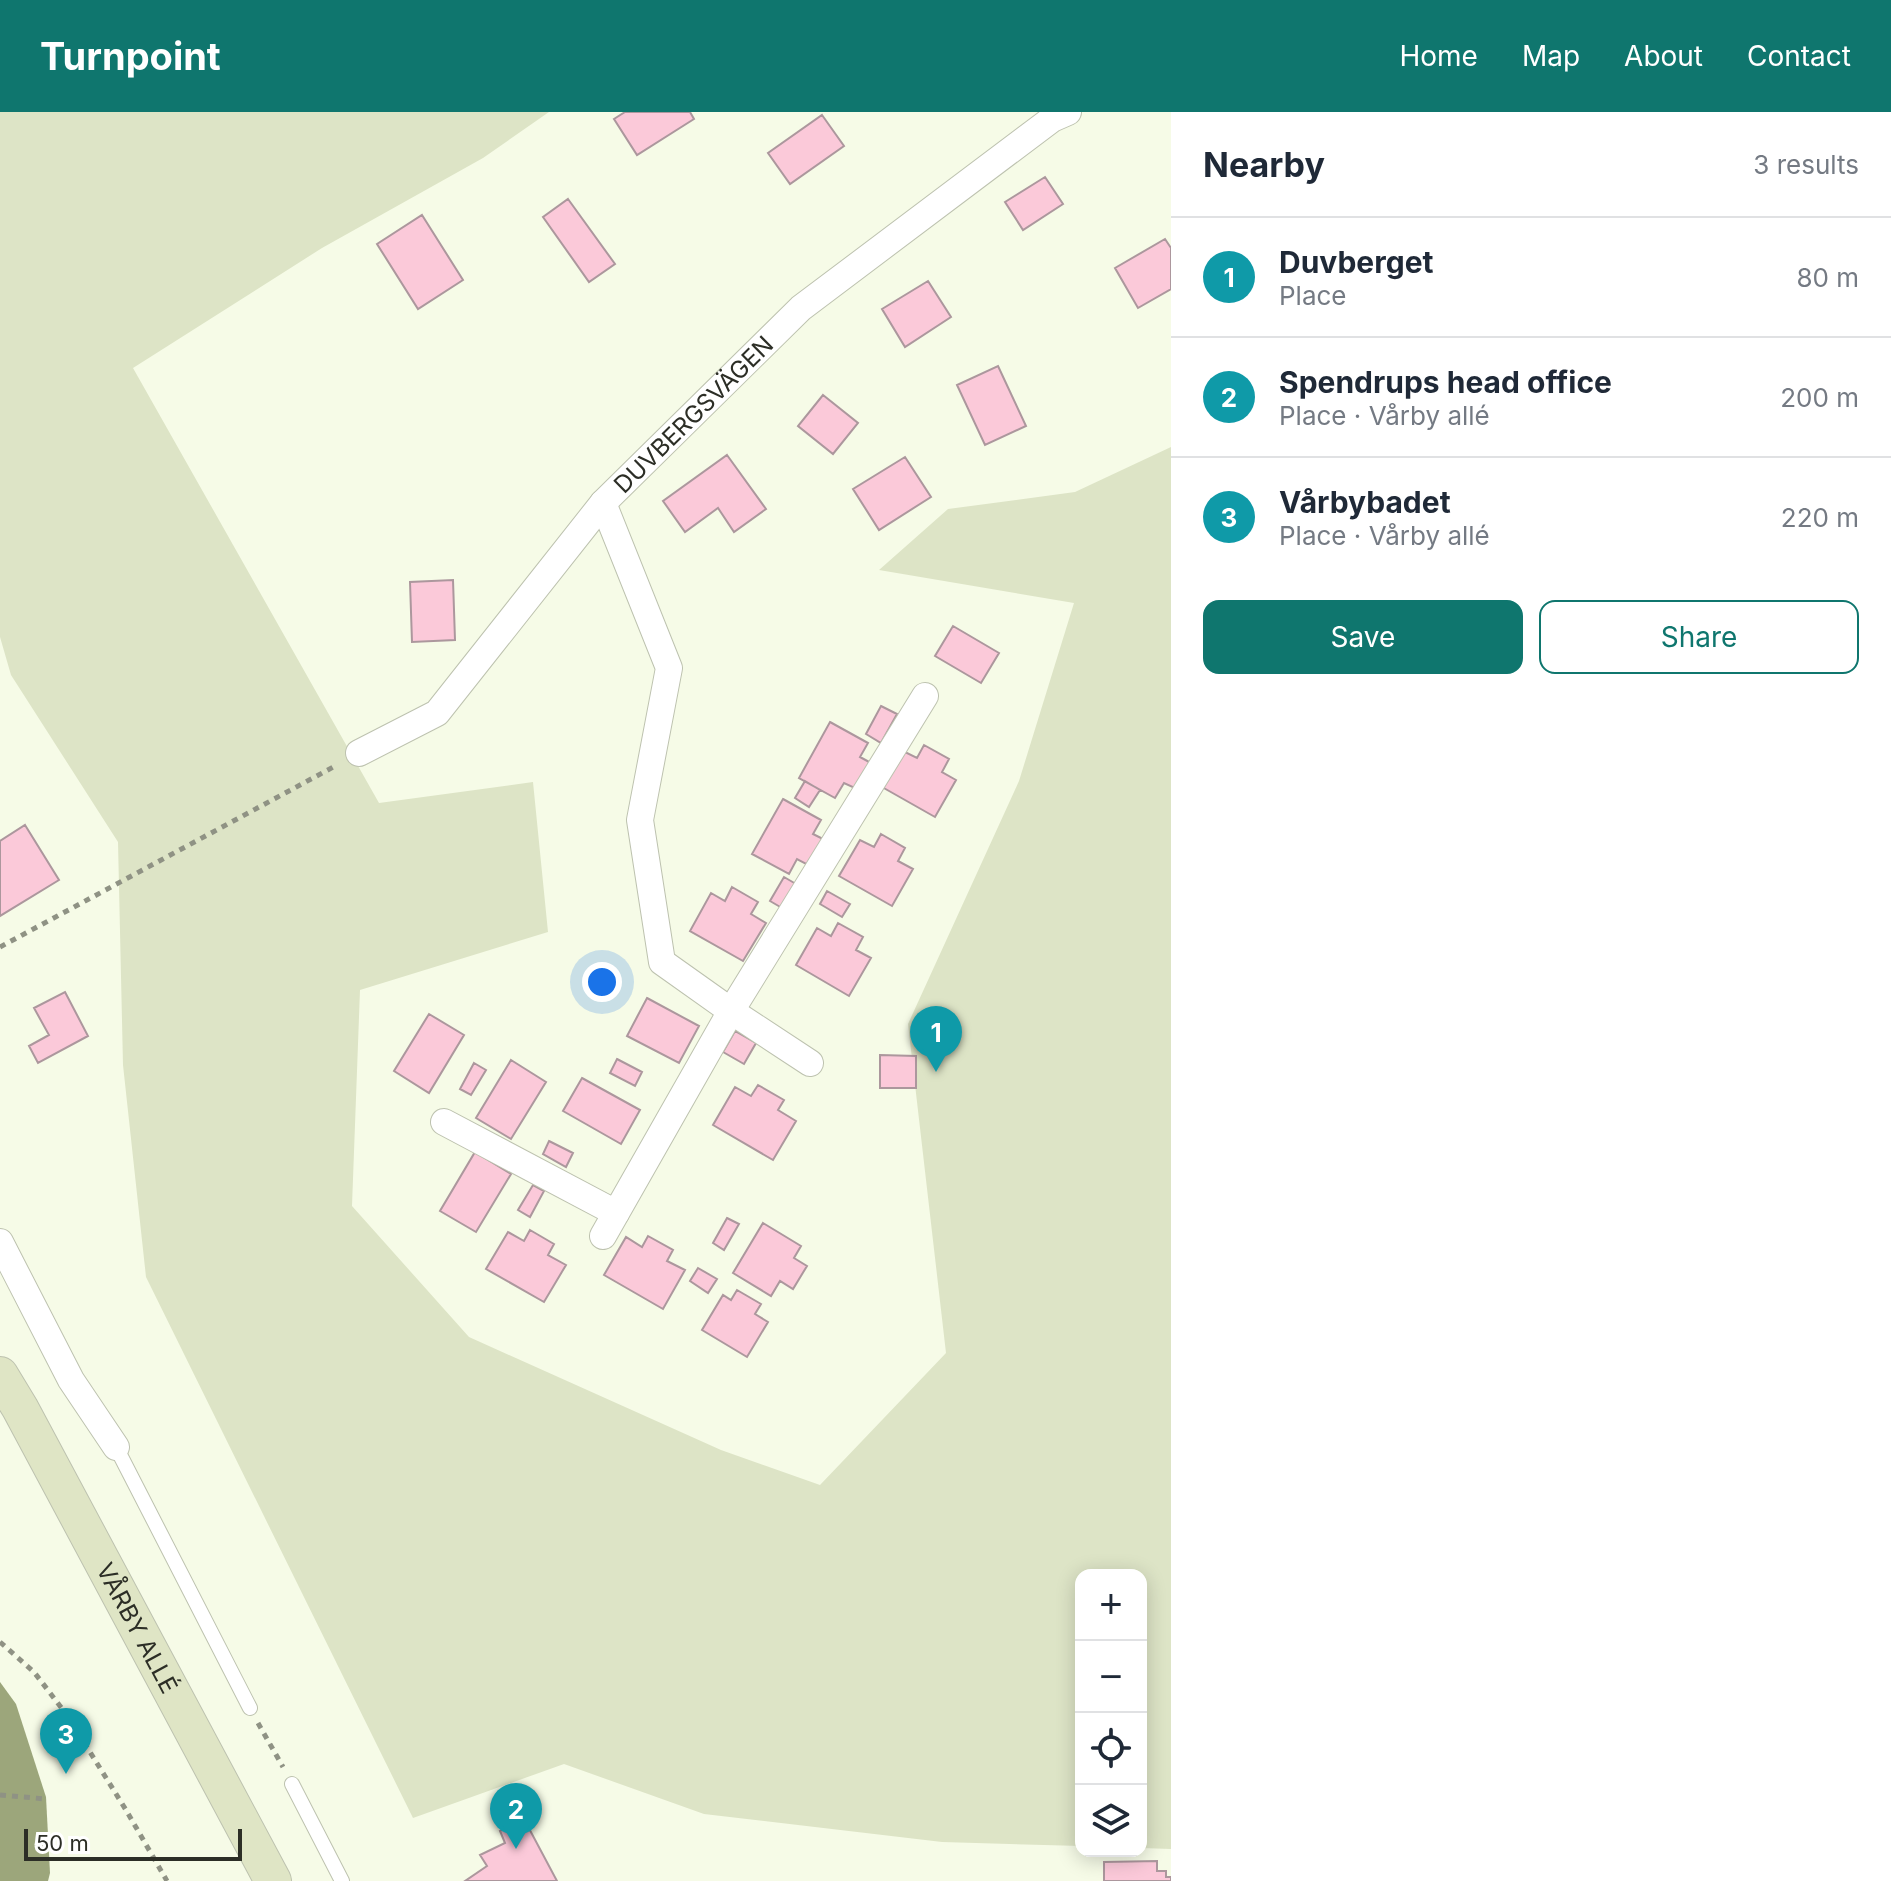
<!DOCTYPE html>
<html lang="en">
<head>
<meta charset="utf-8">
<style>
  body { margin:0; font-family:Inter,sans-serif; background:#f2f2f3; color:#1f2937 }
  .controls { position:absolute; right:24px; bottom:24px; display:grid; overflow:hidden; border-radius:16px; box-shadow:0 4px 20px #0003 }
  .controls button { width:72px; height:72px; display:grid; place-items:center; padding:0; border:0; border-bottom:2px solid #e0e1e3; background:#fff; color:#1f2937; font:40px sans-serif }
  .scale { position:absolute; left:24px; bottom:20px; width:218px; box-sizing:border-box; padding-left:8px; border:4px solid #2c2e26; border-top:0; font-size:22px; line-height:28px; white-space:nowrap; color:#2c2e26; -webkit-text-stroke:6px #fff; paint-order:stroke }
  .you { position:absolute; left:602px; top:870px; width:28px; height:28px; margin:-20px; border:6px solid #fff; border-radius:50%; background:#1a73e8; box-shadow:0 0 0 12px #1a73e833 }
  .badge { display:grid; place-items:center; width:52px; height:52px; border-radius:50%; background:#0f766e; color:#fff; font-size:26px; font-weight:700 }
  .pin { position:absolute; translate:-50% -66px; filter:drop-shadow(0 2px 4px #0008) }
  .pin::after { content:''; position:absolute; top:42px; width:28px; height:24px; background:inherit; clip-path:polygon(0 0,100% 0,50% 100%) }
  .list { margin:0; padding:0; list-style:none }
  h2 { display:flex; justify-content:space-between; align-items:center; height:104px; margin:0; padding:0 32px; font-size:34px }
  h2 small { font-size:26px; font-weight:400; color:#747a83 }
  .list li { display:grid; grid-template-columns:52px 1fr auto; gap:24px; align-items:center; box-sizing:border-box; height:120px; padding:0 32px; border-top:2px solid #e0e1e3 }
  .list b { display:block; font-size:30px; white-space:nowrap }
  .list p { margin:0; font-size:26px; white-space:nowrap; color:#747a83 }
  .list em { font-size:26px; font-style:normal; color:#747a83 }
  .actions { display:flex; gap:16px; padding:24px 32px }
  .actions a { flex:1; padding:18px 0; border:2px solid #0f766e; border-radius:16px; text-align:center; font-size:28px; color:#0f766e }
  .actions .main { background:#0f766e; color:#fff }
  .icon { flex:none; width:44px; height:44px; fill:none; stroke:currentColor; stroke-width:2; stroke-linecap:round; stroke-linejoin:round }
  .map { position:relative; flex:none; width:1171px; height:1769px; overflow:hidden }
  header { display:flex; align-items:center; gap:48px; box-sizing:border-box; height:112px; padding:0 40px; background:#0f766e; color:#fff }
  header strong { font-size:38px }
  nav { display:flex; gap:44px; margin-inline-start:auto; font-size:28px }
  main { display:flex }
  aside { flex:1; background:#fff }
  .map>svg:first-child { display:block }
  .green { fill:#dde4c6 }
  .water { fill:#9ca67b }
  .building { fill:#fbc9d9; stroke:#ac979d; stroke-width:2 }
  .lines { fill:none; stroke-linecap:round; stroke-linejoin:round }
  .lane-casing { stroke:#bdc2af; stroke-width:16 }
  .street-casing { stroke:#bdc2af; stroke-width:28 }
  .secondary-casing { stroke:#bdc2af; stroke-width:38 }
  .path { stroke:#8f9284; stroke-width:5; stroke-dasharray:6 6; stroke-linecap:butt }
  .lane { stroke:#fff; stroke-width:14 }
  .street { stroke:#fff; stroke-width:26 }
  .secondary { stroke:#dfe5c5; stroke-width:36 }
  .labels { text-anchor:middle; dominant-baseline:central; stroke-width:6; stroke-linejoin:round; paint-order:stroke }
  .street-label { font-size:24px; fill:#2c2e26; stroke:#fff }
</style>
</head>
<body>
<header>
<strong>Turnpoint</strong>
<nav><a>Home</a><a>Map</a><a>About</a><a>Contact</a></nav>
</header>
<main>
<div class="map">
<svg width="1171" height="1769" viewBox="0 0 1171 1769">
  <rect width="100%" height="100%" fill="#f6fbe7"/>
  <path class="green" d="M0,0H549L483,46L322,136L133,256L379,691L533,670L548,820L360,878L352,1094L469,1225L721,1338L820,1373L946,1241L908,912L1019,669L1074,491L879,458L948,397L1075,380L1171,335V1737L1141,1736V1463H1081V1734L942,1730L704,1702L564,1652L413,1706L146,1165L123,953L118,730L11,563L0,525Z"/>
  <path class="water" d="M0,1570L16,1592L46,1685L50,1761L48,1769H0Z"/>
  <path class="building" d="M625,0H690L694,7L637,43L614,7Z
    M822,3L844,34L790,72L768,41Z
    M1045,65L1063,92L1023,118L1005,90Z
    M568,87L615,152L589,170L543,105Z
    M422,103L463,168L418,197L377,132Z
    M1165,127L1171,136V177L1138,196L1115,156Z
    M928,169L951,205L905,235L882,197Z
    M998,254L1026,314L985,333L957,273Z
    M823,283L858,311L833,342L798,314Z
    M727,343L766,397L734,420L718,396L685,420L663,389Z
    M905,345L931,385L879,418L853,377Z
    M453,468L455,528L412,530L410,470Z
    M953,514L999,541L981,571L935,544Z
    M881,594L897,602L881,631L866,622Z
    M830,610L868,631L860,645L871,651L857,677L844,671L835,686L799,666Z
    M924,633L949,647L942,660L956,668L935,705L882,675L903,639L917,646Z
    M805,669L820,678L809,695L795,686Z
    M783,687L821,708L813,722L825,728L810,754L797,747L789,762L752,742Z
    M25,713L59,768L0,804V729Z
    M881,722L905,736L898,749L913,757L892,794L839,764L860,728L874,735Z
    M784,765L796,772L782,796L770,789Z
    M732,775L758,790L751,802L766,811L743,849L690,819L711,781L725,789Z
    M827,779L850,792L842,805L820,792Z
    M838,811L863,825L856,838L871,846L849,884L796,853L817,816L831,824Z
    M65,880L88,924L38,951L29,934L49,923L34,896Z
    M647,886L699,914L679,951L627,924Z
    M429,902L464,923L429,981L394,959Z
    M735,919L756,931L744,952L723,940Z
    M880,943L916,944V976H880Z
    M617,947L642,960L635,974L610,961Z
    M511,948L546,970L511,1027L476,1006Z
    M474,951L486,958L471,983L460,977Z
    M582,966L640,998L621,1032L563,999Z
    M758,973L784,988L778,998L796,1009L773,1048L713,1013L735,975L751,984Z
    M549,1029L573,1041L566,1055L543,1042Z
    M475,1040L511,1062L476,1120L440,1099Z
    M533,1073L544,1079L530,1105L518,1098Z
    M727,1106L739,1112L724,1138L713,1131Z
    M763,1111L801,1134L794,1146L807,1154L793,1177L780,1169L771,1184L733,1161Z
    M530,1118L554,1132L548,1143L566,1153L544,1190L486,1157L508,1120L524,1129Z
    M648,1124L673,1138L667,1149L685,1158L663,1197L604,1163L626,1125L642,1135Z
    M698,1156L717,1167L708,1181L690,1169Z
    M737,1178L761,1192L755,1202L768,1210L747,1245L702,1218L723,1183L731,1188Z
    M524,1707L557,1769H465L487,1754L480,1743L505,1731L500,1719Z
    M1157,1749V1759H1166V1765H1171V1769H1104V1750Z"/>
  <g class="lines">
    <g class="lane-casing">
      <path id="lane" d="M116,1335L250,1596
        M292,1672L342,1769"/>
    </g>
    <g class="street-casing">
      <g id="street">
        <path d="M603,391L669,556L640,708L662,850L731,899L810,951"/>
        <path id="s1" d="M359,641L437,601L603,391L801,196L1052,7L1068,0"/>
        <path d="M444,1010L616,1101"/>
        <path d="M603,1124L731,899L925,584"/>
        <path d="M0,1130L71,1268L116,1335"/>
      </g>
    </g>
    <g class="secondary-casing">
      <g id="secondary">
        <path id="s2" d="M0,1263L20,1296L273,1769"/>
      </g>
    </g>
    <path class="path" d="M0,835L337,653
      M0,1530L34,1560L67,1603L126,1698L167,1769
      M258,1611L283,1655
      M0,1683L46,1687"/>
    <use href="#lane" class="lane"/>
    <use href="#street" class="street"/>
    <use href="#secondary" class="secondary"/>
  </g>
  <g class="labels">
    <g class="street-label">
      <text stroke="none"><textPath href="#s1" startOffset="482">DUVBERGSVÄGEN</textPath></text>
      <text stroke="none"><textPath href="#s2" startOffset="288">VÅRBY ALLÉ</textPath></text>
    </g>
  </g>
</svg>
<div class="controls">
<button>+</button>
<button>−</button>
<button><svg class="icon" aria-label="locate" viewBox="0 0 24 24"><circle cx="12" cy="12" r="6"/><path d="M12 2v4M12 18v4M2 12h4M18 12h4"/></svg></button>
<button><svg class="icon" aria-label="layers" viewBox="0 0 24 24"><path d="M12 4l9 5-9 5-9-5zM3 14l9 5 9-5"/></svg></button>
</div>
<div class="scale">50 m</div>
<div class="you"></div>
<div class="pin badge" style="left:936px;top:960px;background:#0f9aa8">1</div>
<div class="pin badge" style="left:516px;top:1737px;background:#0f9aa8">2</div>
<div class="pin badge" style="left:66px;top:1662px;background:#0f9aa8">3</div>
</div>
<aside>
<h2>Nearby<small>3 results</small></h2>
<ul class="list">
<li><span class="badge" style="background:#0f9aa8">1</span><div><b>Duvberget</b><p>Place</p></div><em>80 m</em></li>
<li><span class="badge" style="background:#0f9aa8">2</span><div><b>Spendrups head office</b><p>Place · Vårby allé</p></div><em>200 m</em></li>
<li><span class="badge" style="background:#0f9aa8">3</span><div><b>Vårbybadet</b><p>Place · Vårby allé</p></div><em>220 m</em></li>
</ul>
<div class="actions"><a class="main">Save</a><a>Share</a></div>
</aside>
</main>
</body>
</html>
